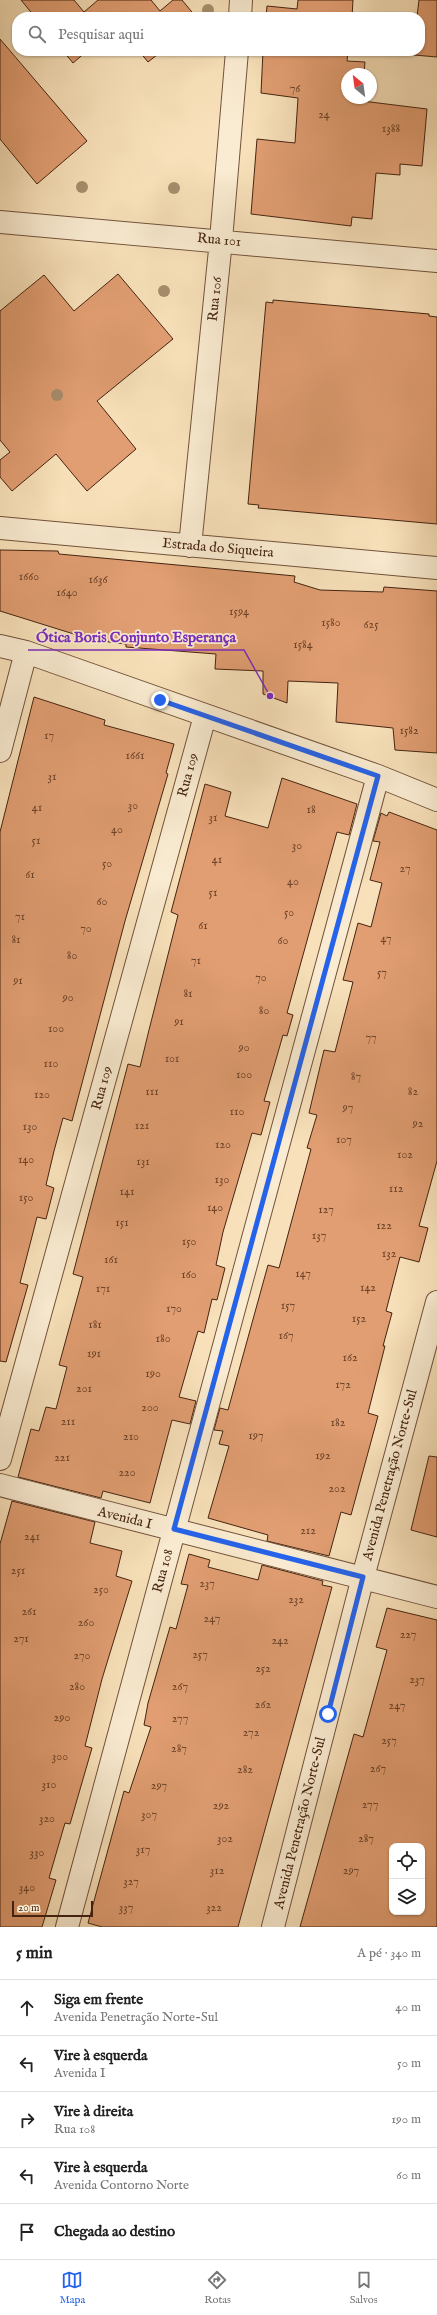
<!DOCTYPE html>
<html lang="pt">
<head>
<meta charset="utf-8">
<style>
  body { margin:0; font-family:"IM FELL English",serif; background:#f2f2f2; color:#222 }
  .controls { position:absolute; right:12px; bottom:12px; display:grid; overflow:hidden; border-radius:8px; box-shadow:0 1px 3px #0004 }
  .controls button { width:36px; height:36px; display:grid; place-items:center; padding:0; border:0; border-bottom:1px solid #e0e0e0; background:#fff; color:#222; font:20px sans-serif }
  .compass { position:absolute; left:341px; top:68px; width:36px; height:36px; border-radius:50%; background:#fff; box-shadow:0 1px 3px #0004; rotate:331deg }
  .scale { position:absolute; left:12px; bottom:10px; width:81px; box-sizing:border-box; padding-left:4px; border:2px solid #452310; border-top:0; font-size:11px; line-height:14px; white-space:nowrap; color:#452310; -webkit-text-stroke:3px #faecd2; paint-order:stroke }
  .stop { position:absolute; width:12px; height:12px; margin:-9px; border:3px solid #2563eb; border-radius:50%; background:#fff }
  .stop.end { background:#2563eb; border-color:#fff; box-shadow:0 1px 4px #0008 }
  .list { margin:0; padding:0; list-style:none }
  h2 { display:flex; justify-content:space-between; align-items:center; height:52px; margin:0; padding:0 16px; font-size:17px }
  h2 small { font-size:13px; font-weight:400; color:#767676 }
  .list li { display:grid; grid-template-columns:26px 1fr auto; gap:12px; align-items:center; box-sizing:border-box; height:56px; padding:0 16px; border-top:1px solid #e0e0e0 }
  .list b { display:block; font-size:15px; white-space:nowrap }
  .list p { margin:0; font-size:13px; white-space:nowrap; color:#767676 }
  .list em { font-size:13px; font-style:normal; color:#767676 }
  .icon { flex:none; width:22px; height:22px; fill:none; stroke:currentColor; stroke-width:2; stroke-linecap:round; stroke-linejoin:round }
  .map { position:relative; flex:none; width:437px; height:1927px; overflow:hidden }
  .search { position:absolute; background:#fff; box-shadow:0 1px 3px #0004; left:12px; right:12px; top:12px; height:44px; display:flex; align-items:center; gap:10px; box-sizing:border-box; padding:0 14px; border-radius:16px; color:#767676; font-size:15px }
  .sheet { height:332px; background:#fff }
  nav { display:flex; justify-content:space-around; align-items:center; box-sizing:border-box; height:56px; border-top:1px solid #e0e0e0; background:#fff; font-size:11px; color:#767676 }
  nav a { display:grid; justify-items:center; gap:2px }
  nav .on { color:#2563eb }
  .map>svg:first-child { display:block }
  .building { fill:#e19e72; stroke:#452310; fill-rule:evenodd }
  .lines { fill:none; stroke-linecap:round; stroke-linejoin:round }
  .minor-casing { stroke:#72523a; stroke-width:24 }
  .minor { stroke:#faecd2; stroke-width:22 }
  .tree { fill:#a78e6e }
  .route { stroke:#2563eb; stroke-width:5 }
  .labels { text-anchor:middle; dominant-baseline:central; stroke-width:3.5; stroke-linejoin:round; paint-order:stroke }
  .number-label { font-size:12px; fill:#6c4228 }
  .street-label { font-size:14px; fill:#452310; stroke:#faecd2 }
  .leader { fill:none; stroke:#7b2cbf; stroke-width:1.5 }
  .callout-dot { fill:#7b2cbf; stroke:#faecd2; stroke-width:1.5 }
  .callout-label { font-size:15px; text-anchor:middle; font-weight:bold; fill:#7b2cbf; stroke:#faecd2; stroke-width:3.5; stroke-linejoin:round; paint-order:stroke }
</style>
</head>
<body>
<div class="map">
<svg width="437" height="1927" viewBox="0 0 437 1927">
  <rect width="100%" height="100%" fill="#f8e1ba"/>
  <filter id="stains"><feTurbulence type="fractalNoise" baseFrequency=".005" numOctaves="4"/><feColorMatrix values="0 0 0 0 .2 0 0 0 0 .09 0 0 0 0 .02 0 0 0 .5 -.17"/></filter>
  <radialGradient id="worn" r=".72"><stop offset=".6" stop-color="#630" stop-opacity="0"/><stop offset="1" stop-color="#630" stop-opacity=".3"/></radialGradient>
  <path class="building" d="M21,0H74L84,12L98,0H151L160,11L173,0H182L196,17H35Z
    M298,0H353L352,17H266L267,6L297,9Z
    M419,0H437V57L414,55V51H420V17H417Z
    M0,39L87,141L37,184L0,139Z
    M63,51H87L73,63Z
    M139,51H162L148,62Z
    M263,51H348L347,61L365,62L364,74H347V98H362V101L427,109L422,166L400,164V175L376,173L372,219L352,217L351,226L251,214L257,139L295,143L298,98L261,93Z
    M118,274L173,339L97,401L136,449L87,491L56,454L12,491L0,477V460L10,452L0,440V311L44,275L74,311Z
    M273,300L429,314V316L437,317V524L258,508L259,505L248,504L266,302L273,303Z
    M0,550L58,551L59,554L295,576L294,582L320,590L383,592L384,587L437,591V753L395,750L393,728L336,722L338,683L288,681L287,703L263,694V671L215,669L216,654L126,647V644L93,640L0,611Z
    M34,697L105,720L104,725L174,744L166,773L168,774L125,921L72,1121L63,1118L54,1151L46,1185L54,1188L46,1219L37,1217L20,1283L28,1285L6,1362L0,1361V832Z
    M282,778L357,804L349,835L337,832L287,1013L293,1015L287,1036L283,1035L264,1101L270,1102L261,1135L252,1133L223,1232L216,1265L225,1268L217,1300L212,1299L204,1333L198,1331L179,1397L196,1401L190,1424L172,1420L150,1503L103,1491L101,1498L18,1477L31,1429L39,1431L46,1407L56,1409L67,1367L59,1365L83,1277L73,1274L128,1064L140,1067L148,1034L178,915L171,912L205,784L231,792L225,816L268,828Z
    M389,812L437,830V1161L419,1226L428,1228L419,1262L400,1257L386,1311L392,1313L383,1346H385L368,1413L378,1416L351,1515L341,1512L329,1556L267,1541L268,1535L208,1518L229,1446L219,1444L223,1431L214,1430L220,1408L228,1410L268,1265L279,1268L311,1149L307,1148L317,1115L309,1113L324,1050L335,1052L353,982L343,980L358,923L371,927L382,883L370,880L380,842L373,841L381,813L387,816Z
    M429,1456L437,1457V1537L411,1530Z
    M12,1501L95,1522L90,1543L122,1551L116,1576L132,1581L102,1679L85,1746L92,1748L70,1824L65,1823L49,1878L56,1880L42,1927H0V1544Z
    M189,1554L210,1560L208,1567L258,1580L262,1565L323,1581L322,1585L332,1587L238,1927H102L88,1923L124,1791L129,1793L151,1727L144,1725L148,1703L170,1627L176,1629L188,1585L181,1584Z
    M387,1608L437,1620V1927H300L354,1734L363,1737L387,1650L376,1647ZM392,1846H422V1912H392Z"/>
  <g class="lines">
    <g class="minor-casing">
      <path id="minor" d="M240,17L241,0
        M0,222L437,261
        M0,528L437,568
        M190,546L221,240L237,51
        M0,646L26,652L378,776L437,800
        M0,751L26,652
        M0,1459L205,716
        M0,1485L437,1597
        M67,1927L378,776
        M273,1927L363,1577L437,1302"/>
    </g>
    <use href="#minor" class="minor"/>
  </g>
  <g class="tree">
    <circle cx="208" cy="10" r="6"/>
    <circle cx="82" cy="187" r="6"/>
    <circle cx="174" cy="188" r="6"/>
    <circle cx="164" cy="291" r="6"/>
    <circle cx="57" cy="395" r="6"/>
  </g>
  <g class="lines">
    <path class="route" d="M160,700L378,776L174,1529L363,1577L328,1714"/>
  </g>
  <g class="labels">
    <g class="number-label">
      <text x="295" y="88">76</text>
      <text x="324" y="114">24</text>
      <text x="391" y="128">1388</text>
      <text x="29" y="576">1660</text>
      <text x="98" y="579">1636</text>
      <text x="67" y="592">1640</text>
      <text x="239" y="611">1594</text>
      <text x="331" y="622">1580</text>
      <text x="371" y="624">625</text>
      <text x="303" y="644">1584</text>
      <text x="409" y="730">1582</text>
      <text x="49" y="735">17</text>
      <text x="135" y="755">1661</text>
      <text x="52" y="776">31</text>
      <text x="133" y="805">30</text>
      <text x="37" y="807">41</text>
      <text x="311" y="809">18</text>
      <text x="213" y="817">31</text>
      <text x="117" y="829">40</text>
      <text x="36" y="840">51</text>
      <text x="297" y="845">30</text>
      <text x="217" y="859">41</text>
      <text x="107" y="863">50</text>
      <text x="405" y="868">27</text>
      <text x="30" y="874">61</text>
      <text x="293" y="881">40</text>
      <text x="213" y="892">51</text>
      <text x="102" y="901">60</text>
      <text x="289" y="912">50</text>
      <text x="20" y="916">71</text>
      <text x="203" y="925">61</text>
      <text x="86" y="928">70</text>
      <text x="386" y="938">47</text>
      <text x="16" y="939">81</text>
      <text x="283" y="940">60</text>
      <text x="72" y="955">80</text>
      <text x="196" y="960">71</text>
      <text x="382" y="972">57</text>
      <text x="261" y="977">70</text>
      <text x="18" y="980">91</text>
      <text x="188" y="993">81</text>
      <text x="68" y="997">90</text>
      <text x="264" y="1010">80</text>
      <text x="179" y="1021">91</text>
      <text x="56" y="1028">100</text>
      <text x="371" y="1037">77</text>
      <text x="244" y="1047">90</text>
      <text x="172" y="1058">101</text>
      <text x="51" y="1063">110</text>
      <text x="244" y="1074">100</text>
      <text x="356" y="1076">87</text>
      <text x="152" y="1091">111</text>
      <text x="413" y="1091">82</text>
      <text x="42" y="1094">120</text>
      <text x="348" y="1107">97</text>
      <text x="237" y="1111">110</text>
      <text x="418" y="1123">92</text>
      <text x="142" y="1125">121</text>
      <text x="30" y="1126">130</text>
      <text x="344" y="1139">107</text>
      <text x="223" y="1144">120</text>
      <text x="405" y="1154">102</text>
      <text x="26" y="1159">140</text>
      <text x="143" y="1161">131</text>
      <text x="222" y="1179">130</text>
      <text x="396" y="1188">112</text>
      <text x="127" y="1191">141</text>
      <text x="26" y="1197">150</text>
      <text x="215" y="1207">140</text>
      <text x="326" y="1209">127</text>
      <text x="122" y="1222">151</text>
      <text x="384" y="1225">122</text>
      <text x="319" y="1235">137</text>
      <text x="189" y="1241">150</text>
      <text x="389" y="1253">132</text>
      <text x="111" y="1259">161</text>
      <text x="303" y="1273">147</text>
      <text x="189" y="1274">160</text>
      <text x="368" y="1287">142</text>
      <text x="103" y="1288">171</text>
      <text x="288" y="1305">157</text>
      <text x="174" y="1308">170</text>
      <text x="359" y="1318">152</text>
      <text x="95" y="1324">181</text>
      <text x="286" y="1335">167</text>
      <text x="163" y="1338">180</text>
      <text x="94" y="1353">191</text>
      <text x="350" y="1357">162</text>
      <text x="153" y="1373">190</text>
      <text x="343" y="1384">172</text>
      <text x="84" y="1388">201</text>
      <text x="150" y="1407">200</text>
      <text x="68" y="1421">211</text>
      <text x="338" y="1422">182</text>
      <text x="256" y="1435">197</text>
      <text x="131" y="1436">210</text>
      <text x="323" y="1455">192</text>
      <text x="62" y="1457">221</text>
      <text x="127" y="1472">220</text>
      <text x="337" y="1488">202</text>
      <text x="308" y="1530">212</text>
      <text x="32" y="1536">241</text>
      <text x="18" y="1570">251</text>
      <text x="207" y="1583">237</text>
      <text x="101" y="1589">250</text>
      <text x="296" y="1599">232</text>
      <text x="29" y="1611">261</text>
      <text x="212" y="1618">247</text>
      <text x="86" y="1622">260</text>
      <text x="408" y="1634">227</text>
      <text x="21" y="1638">271</text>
      <text x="280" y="1640">242</text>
      <text x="200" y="1654">257</text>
      <text x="82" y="1655">270</text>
      <text x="263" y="1668">252</text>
      <text x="417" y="1679">237</text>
      <text x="77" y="1686">280</text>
      <text x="180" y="1686">267</text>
      <text x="263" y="1704">262</text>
      <text x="397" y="1705">247</text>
      <text x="62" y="1717">290</text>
      <text x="180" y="1718">277</text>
      <text x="251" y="1732">272</text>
      <text x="389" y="1740">257</text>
      <text x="179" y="1748">287</text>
      <text x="60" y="1756">300</text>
      <text x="378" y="1768">267</text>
      <text x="245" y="1769">282</text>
      <text x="49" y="1784">310</text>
      <text x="159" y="1785">297</text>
      <text x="370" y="1804">277</text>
      <text x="221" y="1805">292</text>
      <text x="149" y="1814">307</text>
      <text x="47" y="1818">320</text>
      <text x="225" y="1838">302</text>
      <text x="366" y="1838">287</text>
      <text x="143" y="1849">317</text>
      <text x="37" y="1852">330</text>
      <text x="217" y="1870">312</text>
      <text x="351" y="1870">297</text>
      <text x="131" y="1881">327</text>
      <text x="27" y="1887">340</text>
      <text x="126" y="1907">337</text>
      <text x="214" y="1907">322</text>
    </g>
    <g class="street-label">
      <text transform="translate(219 240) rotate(5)">Rua 101</text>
      <text transform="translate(215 299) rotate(-84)">Rua 106</text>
      <text transform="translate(218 548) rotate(5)">Estrada do Siqueira</text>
      <text transform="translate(188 775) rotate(-75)">Rua 109</text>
      <text transform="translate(102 1088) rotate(-75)">Rua 109</text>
      <text transform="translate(390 1475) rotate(-75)">Avenida Penetração Norte-Sul</text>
      <text transform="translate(125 1518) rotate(14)">Avenida I</text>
      <text transform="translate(163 1571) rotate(-75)">Rua 108</text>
      <text transform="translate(300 1823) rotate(-76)">Avenida Penetração Norte-Sul</text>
    </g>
  </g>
  <path class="leader" d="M270 696L244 650H28"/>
  <circle class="callout-dot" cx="270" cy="696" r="4"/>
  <g class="callout-label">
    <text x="136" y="642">Ótica Boris Conjunto Esperança</text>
  </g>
  <rect width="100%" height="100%" filter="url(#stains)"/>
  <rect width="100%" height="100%" fill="url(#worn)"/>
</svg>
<div class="controls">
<button><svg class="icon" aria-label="locate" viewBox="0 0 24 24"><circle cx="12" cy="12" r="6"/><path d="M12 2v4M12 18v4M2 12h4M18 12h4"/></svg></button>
<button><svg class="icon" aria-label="layers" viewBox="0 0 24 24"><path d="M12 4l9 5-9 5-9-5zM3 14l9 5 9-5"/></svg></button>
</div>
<svg class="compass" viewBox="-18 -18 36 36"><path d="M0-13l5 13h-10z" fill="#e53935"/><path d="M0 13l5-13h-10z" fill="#767676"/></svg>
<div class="scale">20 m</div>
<div class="stop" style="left:328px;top:1714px"></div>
<div class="stop end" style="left:160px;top:700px"></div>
<div class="search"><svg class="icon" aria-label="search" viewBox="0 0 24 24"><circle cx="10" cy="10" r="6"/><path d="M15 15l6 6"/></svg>Pesquisar aqui</div>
</div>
<section class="sheet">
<h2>5 min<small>A pé · 340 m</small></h2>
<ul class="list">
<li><svg class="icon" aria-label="ahead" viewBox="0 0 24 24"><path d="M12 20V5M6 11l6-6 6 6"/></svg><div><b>Siga em frente</b><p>Avenida Penetração Norte-Sul</p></div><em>40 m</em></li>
<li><svg class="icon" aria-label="left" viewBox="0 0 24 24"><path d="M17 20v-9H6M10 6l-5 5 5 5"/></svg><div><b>Vire à esquerda</b><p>Avenida I</p></div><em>50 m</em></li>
<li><svg class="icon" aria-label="right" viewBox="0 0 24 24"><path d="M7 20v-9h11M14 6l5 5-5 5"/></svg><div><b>Vire à direita</b><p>Rua 108</p></div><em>190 m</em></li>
<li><svg class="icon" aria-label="left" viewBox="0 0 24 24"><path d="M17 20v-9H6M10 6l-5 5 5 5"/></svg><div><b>Vire à esquerda</b><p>Avenida Contorno Norte</p></div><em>60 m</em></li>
<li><svg class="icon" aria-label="arrive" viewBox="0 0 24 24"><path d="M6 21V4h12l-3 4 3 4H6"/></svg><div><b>Chegada ao destino</b></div></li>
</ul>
</section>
<nav>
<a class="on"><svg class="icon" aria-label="map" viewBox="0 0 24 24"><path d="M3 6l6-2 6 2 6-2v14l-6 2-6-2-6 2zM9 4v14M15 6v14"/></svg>Mapa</a>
<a><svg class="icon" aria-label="directions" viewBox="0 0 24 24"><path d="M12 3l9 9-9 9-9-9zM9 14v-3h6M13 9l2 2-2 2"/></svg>Rotas</a>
<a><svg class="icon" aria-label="saved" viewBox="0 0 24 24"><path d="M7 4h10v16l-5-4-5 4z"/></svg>Salvos</a>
</nav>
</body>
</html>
